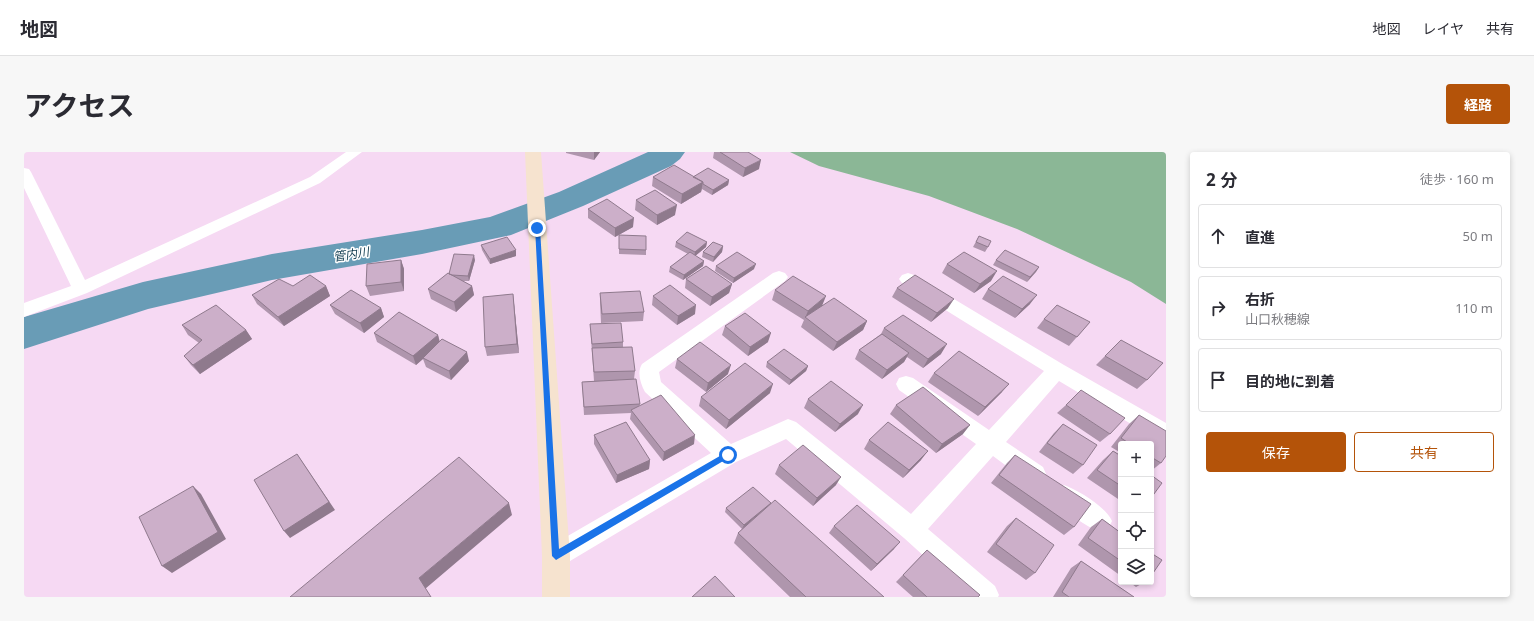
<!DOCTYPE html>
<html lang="ja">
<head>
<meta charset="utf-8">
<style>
  body { margin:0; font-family:"Noto Sans","Noto Sans JP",sans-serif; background:#f7f7f7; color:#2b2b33 }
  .controls { position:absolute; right:12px; bottom:12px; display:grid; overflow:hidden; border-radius:4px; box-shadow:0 2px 6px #0003 }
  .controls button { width:36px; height:36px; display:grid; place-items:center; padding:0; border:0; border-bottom:1px solid #e1e1e2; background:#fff; color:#2b2b33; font:20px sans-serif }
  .stop { position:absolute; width:12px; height:12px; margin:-9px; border:3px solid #1a73e8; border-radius:50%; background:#fff }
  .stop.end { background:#1a73e8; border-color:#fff; box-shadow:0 1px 4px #0008 }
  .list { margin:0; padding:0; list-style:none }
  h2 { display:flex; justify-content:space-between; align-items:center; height:52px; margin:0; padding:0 16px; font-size:17px }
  h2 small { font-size:13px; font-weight:400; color:#7c7c81 }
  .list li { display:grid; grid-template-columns:26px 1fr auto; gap:12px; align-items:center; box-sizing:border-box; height:64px; margin:0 8px 8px; padding:0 8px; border:1px solid #e1e1e2; border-radius:4px }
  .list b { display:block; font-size:15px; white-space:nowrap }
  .list p { margin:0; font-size:13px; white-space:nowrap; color:#7c7c81 }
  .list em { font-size:13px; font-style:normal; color:#7c7c81 }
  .actions { display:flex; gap:8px; padding:12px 16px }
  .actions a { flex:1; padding:9px 0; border:1px solid #b45309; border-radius:4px; text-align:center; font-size:14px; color:#b45309 }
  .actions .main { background:#b45309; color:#fff }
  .icon { flex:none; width:22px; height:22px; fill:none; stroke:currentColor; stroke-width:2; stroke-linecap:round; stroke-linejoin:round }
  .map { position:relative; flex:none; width:1142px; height:445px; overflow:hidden; border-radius:4px }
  header { display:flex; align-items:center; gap:24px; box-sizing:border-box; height:56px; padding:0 20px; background:#fff; border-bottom:1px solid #e1e1e2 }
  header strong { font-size:19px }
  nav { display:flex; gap:22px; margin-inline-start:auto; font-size:14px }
  .intro { display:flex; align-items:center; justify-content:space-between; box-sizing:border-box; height:96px; padding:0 24px }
  h1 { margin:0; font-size:28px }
  .button { padding:10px 18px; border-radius:4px; background:#b45309; color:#fff; font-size:14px; font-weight:700 }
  main { display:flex; gap:24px; padding:0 24px }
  aside { flex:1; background:#fff; border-radius:4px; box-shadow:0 2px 6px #0003 }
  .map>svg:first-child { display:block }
  .forest { fill:#8bb796 }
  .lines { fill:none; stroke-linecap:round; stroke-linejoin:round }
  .river { fill:#699cb6; fill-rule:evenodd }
  .minor { fill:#fff; fill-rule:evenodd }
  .secondary { fill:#f6e3cf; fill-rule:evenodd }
  .wall { fill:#af96ad }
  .shaded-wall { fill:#8f7a8d }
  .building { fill:#ccafc9; stroke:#8f7a8d }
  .route { fill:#1a73e8 }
  .labels { text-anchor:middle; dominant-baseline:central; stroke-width:3; stroke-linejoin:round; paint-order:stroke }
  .water-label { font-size:12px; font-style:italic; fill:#0e3a4e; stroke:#fff }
</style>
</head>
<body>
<header>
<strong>地図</strong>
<nav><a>地図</a><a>レイヤ</a><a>共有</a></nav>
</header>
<div class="intro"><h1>アクセス</h1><a class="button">経路</a></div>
<main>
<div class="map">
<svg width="1142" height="445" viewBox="0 0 1142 445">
  <rect width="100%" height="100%" fill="#f6d9f3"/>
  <path class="forest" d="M766,0H1142V152L1107,130L993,77L905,44L795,14Z"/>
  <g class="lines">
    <path class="river" d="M624,0H661L656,7L647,14L559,54L487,83L398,102L248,128L124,157L0,197V165L119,130L248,102L398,78L466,65L535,40Z"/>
    <path class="minor" d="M322,0H338L296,31L63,141L0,165V151L47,134L0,36V16L5,17L7,20L61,128L286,25Z
      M755,119L761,121L764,125L761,129L635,220L637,230L707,292L764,267L772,270L887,362L952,292L875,238L872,232L875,226L882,224L889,226L965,278L1020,219L878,131L875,127L878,123L884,121L890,123L1040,213L1142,271V291L1134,288L1035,229L982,290L1019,315L1022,322L1019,329L1011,332L1003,329L969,304L904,377L971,434L975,443L974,445H945L880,386L762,287L712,310L541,412L532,416L523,412L520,404L523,396L687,301L621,240C616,231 613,220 618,212L749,121Z
      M1040,333C1054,338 1082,355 1088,369L1084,377L1076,380C1062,375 1035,356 1028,343L1032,336Z"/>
    <path class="secondary" d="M501,0H517L546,404V445H518V404Z"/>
  </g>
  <path class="wall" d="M542,0H576L570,8L542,1Z
    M690,0H724L735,17L719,25L689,6Z
    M629,25H669L705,28L704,33L688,43L678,37L677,40L657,52L628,34Z
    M612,48L651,63L633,73L611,58Z
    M564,57L609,75L591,85L564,66Z
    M595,83L622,98V103L595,102Z
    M955,84L964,95L961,100L949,95Z
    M652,90H683L682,95L671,104L680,109L679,114L659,128L645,120L646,115L664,102L651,95Z
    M457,93L492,104L466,112L458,98Z
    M699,94L698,100L689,110L678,105L679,100Z
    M377,108L380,117V139L346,144L342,134Z
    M451,108L445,129H439L448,134L450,143L432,160L407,147L404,137L425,122Z
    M972,108L1015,115L1003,130L969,113Z
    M923,112L967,129L950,141L918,121Z
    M692,114L730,117L709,131L691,119Z
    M662,127L708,132L705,141L686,154L661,136Z
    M269,134H302L306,144L260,174L233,152L228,143Z
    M873,136L924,156L907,170L868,145Z
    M964,137L1006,152L991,166L958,147Z
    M751,138L798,154L843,169L839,178L809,199L777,175L780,168L748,148Z
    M576,141L620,160L619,169L577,171L576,150Z
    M489,142L495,201L463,204L461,195Z
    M629,144L671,162L653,173L628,153Z
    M306,153L357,156L360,165L340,181L311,162Z
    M1020,167L1066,170L1045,194L1013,176Z
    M566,172L599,190V195L611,219L610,227L616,252L615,254L670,292L639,309L606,267L607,261L560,263L558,230L570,229Z
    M158,173L222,178L228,187L176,222L167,213L160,204L175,191L164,183Z
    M701,174L744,190L724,204L698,183Z
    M860,176L917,202L899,216L883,205L880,210L858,227L831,207L835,198L857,182Z
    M350,181L414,183L416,190L445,209L427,228L402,215L399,207L392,213L353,190Z
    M1097,188L1123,228L1113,237L1072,213Z
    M653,207L704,222L682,240L651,216Z
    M743,210L784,214L782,219L765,233L742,215Z
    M910,221L978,240L954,264L904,230Z
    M746,241L702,277L675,254L677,245Z
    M784,247L834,262L811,280L780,256Z
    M872,253L939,282L912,301L866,262Z
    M1042,253L1086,282L1076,290L1033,261Z
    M1115,263L1137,311L1127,319V292H1097V301L1087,295L1105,272Z
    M1039,272L1059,313L1049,322L1015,300L1030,281Z
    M570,283L626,308L625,317L592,331L570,292Z
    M845,288L897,308L879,326L840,297Z
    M1089,299L1097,304V349L1063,326L1079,308Z
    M991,303L1050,375L1040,383L967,331L983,311Z
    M755,313L812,333L789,354L751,322Z
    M747,351L860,445H766L710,391L714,381L718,377L701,360L702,356Z
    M992,366L1011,421L1002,428L963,400L983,374Z
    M1078,367L1097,381V424L1054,393L1067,375Z
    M810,374L870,397L847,419L805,381Z
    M903,398L954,445H889L872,430Z
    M1057,409L1110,445H1029L1047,416Z
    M1105,430H1121L1112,435Z"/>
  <path class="shaded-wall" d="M570,0H576L570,8Z
    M737,8L735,17L719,25L721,16Z
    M705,28L704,33L688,43L689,38Z
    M679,30L677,40L657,52L658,42Z
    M653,53L651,63L633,73V63Z
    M610,66L609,75L591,85V76Z
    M683,90L682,95L670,105L671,100Z
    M699,94L698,100L689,110L690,105Z
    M492,98V104L466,112V107Z
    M450,103L451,108L445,129L444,124Z
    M377,108L380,117V139L377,130Z
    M680,109L679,114L659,128L660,123Z
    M732,112L730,117L709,131L710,126Z
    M1015,115L1012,120L1003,130L1006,125Z
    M973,119L967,129L950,141L956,132Z
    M708,132L705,141L686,154L688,145Z
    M302,134L306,144L260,174L254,165Z
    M448,134L450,143L432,160L430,150Z
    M489,142L490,151L495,201L493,192Z
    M1013,143L1006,152L991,166L998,157Z
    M802,144L798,154L781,166L784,159Z
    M930,147L924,156L907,170L913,161Z
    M672,153L671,162L653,173L654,164Z
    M357,156L360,165L340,181L336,171Z
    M843,169L839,178L809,199L813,190Z
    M222,178L228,187L176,222L169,213Z
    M747,181L744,190L724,204L726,195Z
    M414,183L416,192L392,213L389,204Z
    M923,192L917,202L899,216L904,207Z
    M443,200L445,209L427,228L425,219Z
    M885,201L880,210L858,227L863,218Z
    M707,213L704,222L682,240L684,231Z
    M784,214L782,219L765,233L767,228Z
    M749,232L746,241L702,277L705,268Z
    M985,232L978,240L954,264L961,255Z
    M839,253L834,262L811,280L816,272Z
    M946,273L939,282L912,301L918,292Z
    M671,283L670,292L639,309L640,300Z
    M904,299L897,308L879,326L885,318Z
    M273,302L311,358L266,386L260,379Z
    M626,308L625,317L592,331L593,323Z
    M817,325L812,333L789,354L793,346Z
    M169,334L177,342L202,387L148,421L138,414Z
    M485,351L488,363L401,437L395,426Z
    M747,351L718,377L720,373Z
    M876,390L870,397L847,419L853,412Z"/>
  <path class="building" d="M696,0H724L737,8L721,16Z
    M650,13L679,30L658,42L629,25Z
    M684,16L705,28L689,38L679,32V30L669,25Z
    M631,38L653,53L633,63L612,48Z
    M583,47L610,66L591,76L564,57Z
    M663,80L683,90L671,100L652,90Z
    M595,83L622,84V98L595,97Z
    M955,84L967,89L964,95L952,90Z
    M483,85L492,98L466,107L457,93Z
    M689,90L699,94L690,105L679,100Z
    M981,98L1015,115L1006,125L972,108Z
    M666,100L680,109L660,123L646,115Z
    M713,100L732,112L710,126L692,114Z
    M940,100L973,119L956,132L923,112Z
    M430,102L450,103L444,124L428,123L425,122Z
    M377,108V130L342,134L343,112Z
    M682,114L708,132L688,145L662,127Z
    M424,121L448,134L430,150L404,137Z
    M286,123L302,134L254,165L228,143L255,127L269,134Z
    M891,123L930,147L913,161L873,136Z
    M769,124L802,144L784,159L751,138Z
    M979,124L1013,143L998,157L964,137Z
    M646,133L672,153L654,164L629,144Z
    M327,138L357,156L336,171L306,153Z
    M616,139L620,160L578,162L576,141Z
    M489,142L493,192L461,195L459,145Z
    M810,146L843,169L813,190L781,165Z
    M192,153L222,178L169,213L160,204L178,188L158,173Z
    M1033,153L1066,170L1053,185L1020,167Z
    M375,160L414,183L389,204L350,181Z
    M721,161L747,181L726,195L701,174Z
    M879,163L923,192L904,207L860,176Z
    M597,171L599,190L568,192L566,172Z
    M858,182L885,201L863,218L835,198Z
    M418,187L443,200L425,219L399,206Z
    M1097,188L1139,211L1123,228L1081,204Z
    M676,190L707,213L684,231L653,207Z
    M608,195L611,219L570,220L568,196Z
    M760,197L784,214L767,228L743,210Z
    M935,199L985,232L961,255L910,221Z
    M721,211L749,232L705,268L677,245Z
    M612,227L616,252L560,255L558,230Z
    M807,229L839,253L816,272L784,247Z
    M899,235L946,273L918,292L872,253Z
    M1057,238L1101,266L1086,282L1042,253Z
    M637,243L671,283L640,300L607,258Z
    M1115,263L1142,279V304L1137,311L1127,305V292H1106L1097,286Z
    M602,270L626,308L593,323L570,283Z
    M864,270L904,299L885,318L845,288Z
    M1039,272L1073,293L1059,313L1023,291Z
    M779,293L817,325L793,346L755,313Z
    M1089,299L1097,304V334L1073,318Z
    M273,302L305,350L260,379L230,328Z
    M991,303L1067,352L1050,375L975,323Z
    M435,305L485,351L395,426L407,445H266Z
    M1127,323L1138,331L1127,346Z
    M169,334L194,380L138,414L115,365Z
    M729,335L747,351L720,373L702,356Z
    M751,348L860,445H782L714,381Z
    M833,353L876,390L853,412L810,374Z
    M992,366L1030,393L1011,421L972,392Z
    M1078,367L1097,381V409L1064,386Z
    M903,398L956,443L954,445H903L879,423Z
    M1127,401L1138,408L1127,424Z
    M1057,409L1110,445H1045L1038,440Z
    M691,424L711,445H668Z"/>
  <path class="route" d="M511,75L516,76L535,397L701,301H706L707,303L706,305L532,408L528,404Z"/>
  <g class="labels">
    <g class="water-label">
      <text transform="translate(327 102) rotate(-9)">管内川</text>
    </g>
  </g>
</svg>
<div class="controls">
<button>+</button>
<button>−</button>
<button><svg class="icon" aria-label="locate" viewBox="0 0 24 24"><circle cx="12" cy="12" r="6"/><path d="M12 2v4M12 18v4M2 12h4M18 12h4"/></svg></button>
<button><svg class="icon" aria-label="layers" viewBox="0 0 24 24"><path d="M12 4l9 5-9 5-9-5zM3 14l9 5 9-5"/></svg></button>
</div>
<div class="stop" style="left:704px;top:303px"></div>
<div class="stop end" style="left:513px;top:76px"></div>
</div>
<aside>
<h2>2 分<small>徒歩 · 160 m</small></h2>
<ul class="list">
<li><svg class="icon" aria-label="ahead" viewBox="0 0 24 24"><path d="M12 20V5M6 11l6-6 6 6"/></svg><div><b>直進</b></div><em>50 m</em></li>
<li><svg class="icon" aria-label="right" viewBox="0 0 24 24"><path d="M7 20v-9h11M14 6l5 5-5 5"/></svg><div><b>右折</b><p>山口秋穂線</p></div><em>110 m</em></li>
<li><svg class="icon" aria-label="arrive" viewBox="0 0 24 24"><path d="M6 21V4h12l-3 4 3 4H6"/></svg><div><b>目的地に到着</b></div></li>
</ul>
<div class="actions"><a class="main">保存</a><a>共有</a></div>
</aside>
</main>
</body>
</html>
